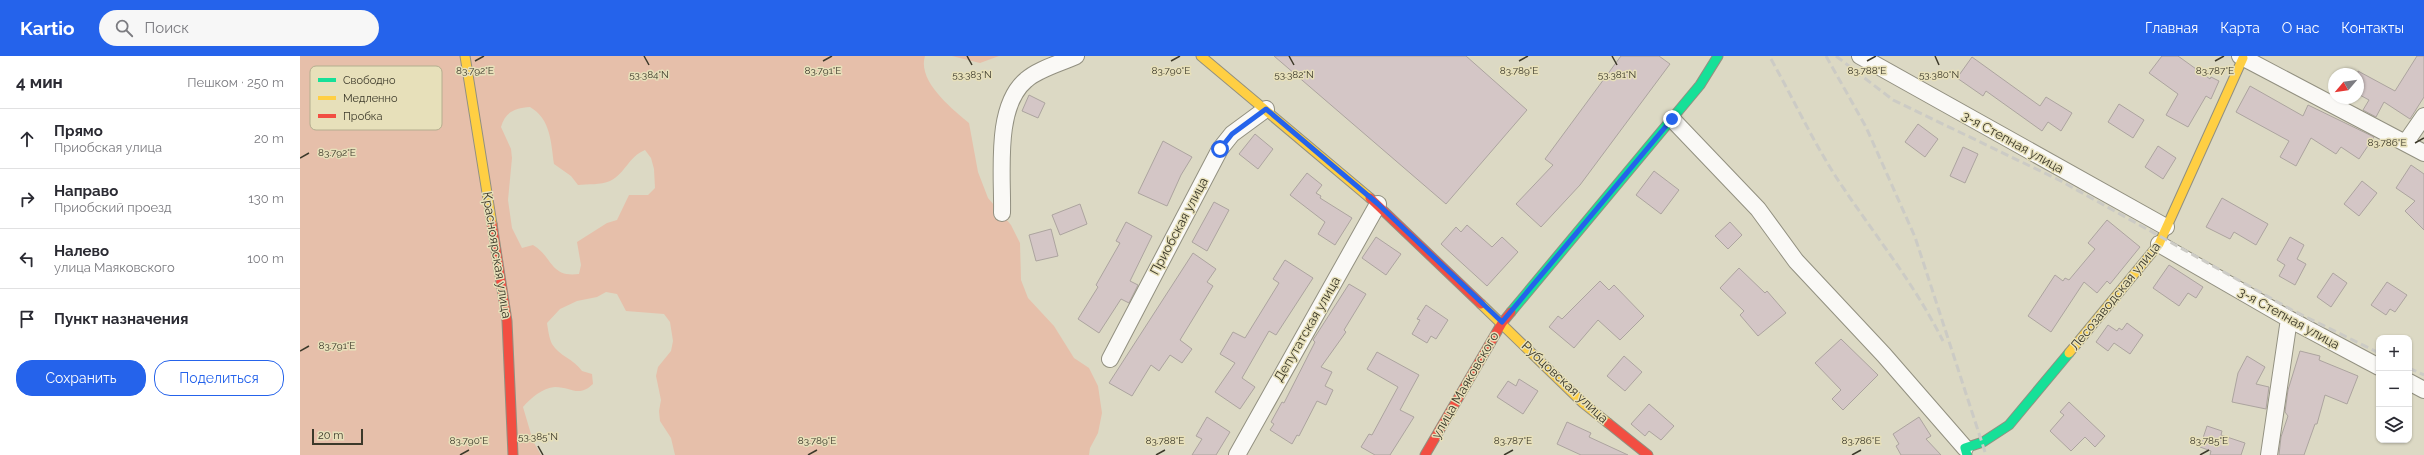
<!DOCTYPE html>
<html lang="ru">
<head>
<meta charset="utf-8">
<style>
  body { margin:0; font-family:Raleway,sans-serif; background:#f7f7f7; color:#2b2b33 }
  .controls { position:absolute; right:12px; bottom:12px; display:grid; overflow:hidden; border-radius:8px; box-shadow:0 1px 3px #0004 }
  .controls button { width:36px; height:36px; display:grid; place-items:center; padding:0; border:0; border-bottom:1px solid #e1e1e2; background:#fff; color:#2b2b33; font:20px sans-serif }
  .compass { position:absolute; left:2028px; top:12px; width:36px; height:36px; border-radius:50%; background:#fff; box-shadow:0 1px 3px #0004; rotate:241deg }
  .scale { position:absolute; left:12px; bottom:10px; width:51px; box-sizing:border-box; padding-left:4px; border:2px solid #3c392a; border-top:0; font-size:11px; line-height:14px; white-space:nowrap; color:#3c392a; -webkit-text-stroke:3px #e7e0ba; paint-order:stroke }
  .stop { position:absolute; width:12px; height:12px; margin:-9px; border:3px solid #2563eb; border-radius:50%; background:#fff }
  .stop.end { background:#2563eb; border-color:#fff; box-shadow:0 1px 4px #0008 }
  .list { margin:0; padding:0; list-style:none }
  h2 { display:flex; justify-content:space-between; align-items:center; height:52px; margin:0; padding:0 16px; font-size:17px }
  h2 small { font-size:13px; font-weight:400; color:#7c7c81 }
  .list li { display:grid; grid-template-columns:26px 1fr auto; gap:12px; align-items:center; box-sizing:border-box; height:60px; padding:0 16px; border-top:1px solid #e1e1e2 }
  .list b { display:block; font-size:15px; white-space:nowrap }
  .list p { margin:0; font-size:13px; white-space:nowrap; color:#7c7c81 }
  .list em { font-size:13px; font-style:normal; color:#7c7c81 }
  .actions { display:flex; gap:8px; padding:12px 16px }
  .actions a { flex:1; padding:9px 0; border:1px solid #2563eb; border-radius:16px; text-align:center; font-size:14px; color:#2563eb }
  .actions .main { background:#2563eb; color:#fff }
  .icon { flex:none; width:22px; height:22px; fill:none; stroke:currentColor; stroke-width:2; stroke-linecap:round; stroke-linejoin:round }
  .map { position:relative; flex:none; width:2124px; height:399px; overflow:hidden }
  header { display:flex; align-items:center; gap:24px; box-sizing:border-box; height:56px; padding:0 20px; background:#2563eb; color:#fff }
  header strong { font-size:19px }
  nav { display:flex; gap:22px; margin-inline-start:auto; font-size:14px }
  .search { width:280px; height:36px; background:#f7f7f7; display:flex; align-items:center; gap:10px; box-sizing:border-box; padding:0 14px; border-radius:22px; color:#7c7c81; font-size:15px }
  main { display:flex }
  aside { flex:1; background:#fff }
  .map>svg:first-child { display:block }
  .green { fill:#e6bfaa; fill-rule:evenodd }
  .building { fill:#d4c6c6; stroke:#aca49f }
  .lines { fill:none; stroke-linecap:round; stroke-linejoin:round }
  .street-casing { stroke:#929080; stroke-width:18 }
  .fast-casing { stroke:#929080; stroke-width:11 }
  .slow-casing { stroke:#929080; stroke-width:11 }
  .jam-casing { stroke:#929080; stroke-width:11 }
  .street { stroke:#faf9f6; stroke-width:16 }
  .fast { stroke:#16e098; stroke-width:9 }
  .slow { stroke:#ffcf43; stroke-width:9 }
  .jam { stroke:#f24e42; stroke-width:9 }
  .rail { stroke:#cccbc5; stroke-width:3; stroke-dasharray:8 4; stroke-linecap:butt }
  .route { stroke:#2563eb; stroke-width:5 }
  .ticks { fill:none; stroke:#3c392a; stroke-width:1.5 }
  .labels { text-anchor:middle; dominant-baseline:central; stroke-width:3; stroke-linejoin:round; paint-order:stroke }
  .street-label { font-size:13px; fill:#3c392a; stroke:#e7e0ba }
  .key { fill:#e7e0ba; stroke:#b4ae8f; stroke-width:1 }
  .key-label { font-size:11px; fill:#3c392a }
  .ticks-label { font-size:10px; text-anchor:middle; fill:#3c392a; stroke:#e7e0ba; stroke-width:3; stroke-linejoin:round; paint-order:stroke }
</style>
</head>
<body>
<header>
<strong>Kartio</strong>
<div class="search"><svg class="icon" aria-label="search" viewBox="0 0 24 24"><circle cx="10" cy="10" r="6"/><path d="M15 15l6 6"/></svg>Поиск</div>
<nav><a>Главная</a><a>Карта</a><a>О нас</a><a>Контакты</a></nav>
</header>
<main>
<aside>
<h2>4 мин<small>Пешком · 250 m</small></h2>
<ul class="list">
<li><svg class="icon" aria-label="ahead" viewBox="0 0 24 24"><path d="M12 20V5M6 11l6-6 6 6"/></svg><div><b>Прямо</b><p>Приобская улица</p></div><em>20 m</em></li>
<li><svg class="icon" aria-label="right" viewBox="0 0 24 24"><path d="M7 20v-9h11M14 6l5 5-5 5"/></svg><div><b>Направо</b><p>Приобский проезд</p></div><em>130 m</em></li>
<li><svg class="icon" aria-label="left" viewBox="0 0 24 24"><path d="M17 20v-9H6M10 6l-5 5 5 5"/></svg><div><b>Налево</b><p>улица Маяковского</p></div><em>100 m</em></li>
<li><svg class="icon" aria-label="arrive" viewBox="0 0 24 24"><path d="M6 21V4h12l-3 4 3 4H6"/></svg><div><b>Пункт назначения</b></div></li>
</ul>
<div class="actions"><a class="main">Сохранить</a><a>Поделиться</a></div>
</aside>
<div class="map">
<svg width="2124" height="399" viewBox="0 0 2124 399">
  <rect width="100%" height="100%" fill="#dcd9c4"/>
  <path class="green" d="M0,0H625C617,25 652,53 669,67L678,116L688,142L711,169L720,187L721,224L728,242L754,270L774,302L789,312L798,330L802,357L798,377L790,392L789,399H375L371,382L360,365L359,355L361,344L356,320L358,311L371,295L373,285L370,266L364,258L326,255L317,238L306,236L297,241L277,245L260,253L247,267C248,273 249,282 252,288C259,300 274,303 282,315L292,318L293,328C278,342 272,331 255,331C242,332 231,342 223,351L233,385L241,399H0ZM230,51C251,63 251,87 254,108L271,120L278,129C287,128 301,129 310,125C326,117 328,101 345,94L351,102L354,113L355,132L348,139H329L317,164L307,167L277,186L281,209L279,218C250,222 253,201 233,189L222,192L212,172L208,144L212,102L211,93L201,71C205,56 215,52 230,51Z
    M652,0H699L680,7Z"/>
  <path class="building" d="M974,0H1166L1227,54L1146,148Z
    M1321,0H1359L1370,8L1280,129L1241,171L1216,148L1253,109L1245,103Z
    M1862,0H1878L1910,23L1911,21L1919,25L1911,43L1906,40L1888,71L1866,59L1878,38L1849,17Z
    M2117,0H2124V41L2110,63L2084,46L2076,61L2063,54L2069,44L2058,38V15L2095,35Z
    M1672,1L1740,50L1746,41L1772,57L1761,75L1748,66L1742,75L1686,35L1683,40L1657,22Z
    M1950,30L2003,60L2008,49L2074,81L2059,103L2041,91L2036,98L2011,82L1996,110L1980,101L1989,85L1936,56Z
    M729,39L745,47L738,62L722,55Z
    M1819,48L1844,64L1833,82L1808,66Z
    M1618,68L1638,83L1625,101L1605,86Z
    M955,78L973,93L958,113L939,98Z
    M863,85L892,101L881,119L867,150L838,137Z
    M1858,90L1876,102L1863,123L1845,111Z
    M1663,91L1678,98L1665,127L1650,120Z
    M2111,109L2124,118V174L2105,155L2115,145L2096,132Z
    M1354,115L1379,134L1361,158L1336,139Z
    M1007,117L1022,129L1016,137L1021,140L1020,142L1052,162L1035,189L1018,178L1025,166L990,139Z
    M2062,125L2077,137L2059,160L2044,148Z
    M1922,142L1968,168L1956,189L1934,176L1930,183L1906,171Z
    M914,146L929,154L907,195L892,186Z
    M780,148L787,168L760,179L752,159Z
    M1807,164L1840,191L1810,228L1807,225L1797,237L1784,226L1751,276L1728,260L1755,219L1763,225L1765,222L1769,224L1795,193L1788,187Z
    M826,166L852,180L830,225L838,229L829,247L821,243L799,277L778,263L798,231L796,229L820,187L816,185Z
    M1430,166L1442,179L1428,193L1415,180Z
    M1167,169L1192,191L1202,181L1218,196L1187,230L1141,188L1156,171L1161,176Z
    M751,173L758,200L736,205L729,179Z
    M1076,181L1101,198L1086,219L1062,202Z
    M1990,181L2004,189L1997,203L2006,208L1995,229L1979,220L1985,209L1977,204Z
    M893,197L916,213L907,226L913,230L880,284L892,293L882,307L870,299L859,315L851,309L832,340L809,327Z
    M985,204L1013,222L976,279L969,275L942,322L955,331L940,353L915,336L935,307L920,298L933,276L945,282L979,227L973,223Z
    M1869,209L1903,231L1896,242L1888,237L1879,250L1853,232Z
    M1439,212L1465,237L1467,235L1486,257L1458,280L1440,259L1444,255L1420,232Z
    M2033,217L2047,227L2031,251L2017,241Z
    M1300,225L1309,234L1314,229L1344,260L1320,284L1298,264L1274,292L1249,271L1258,260L1262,263Z
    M2087,226L2107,239L2095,256L2090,253L2086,259L2071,249Z
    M1049,228L1066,238L1044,274L1046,276L1021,311L1032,316L1025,330L1033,334L1026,349L1017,345L999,380L997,379L992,388L970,374L974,368L971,366L982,346L984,347L1015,286L1013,284Z
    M1126,249L1148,264L1136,283L1131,280L1127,287L1112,278L1120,264L1117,263Z
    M1827,267L1843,279L1830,298L1814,287L1808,295L1796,286L1808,269L1817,275L1819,272L1822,274Z
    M1541,283L1578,319L1543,354L1532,343L1541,334L1515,307Z
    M2000,295L2020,300L2019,304L2058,320L2047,348L2025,339L2017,368H2015L2004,399H1979L1981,381L1988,360L1985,356L1988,334Z
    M1077,296L1119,319L1100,354L1114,361L1090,399H1075L1061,391L1069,378L1072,379L1098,331L1067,313Z
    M1324,300L1342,316L1325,335L1307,320Z
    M1947,300L1965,311L1956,328L1969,331L1966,353L1932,346L1938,317Z
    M1219,323L1238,335L1223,358L1197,341L1208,325L1216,330Z
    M1769,346L1805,380L1795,391L1785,381L1771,395L1750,375L1764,359L1760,356Z
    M1349,348L1374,370L1361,384L1349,375L1345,380L1331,368Z
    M907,361L930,376L916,399H892L902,383L896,380Z
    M1619,361L1631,380L1626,383L1641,399H1601L1596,390L1599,388L1593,378Z
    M1267,366L1291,377L1289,381L1328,399H1281L1257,388Z
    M1907,370L1922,375L1921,379L1945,387L1941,399H1910L1911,395L1900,391Z"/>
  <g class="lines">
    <g class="street-casing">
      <path id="street" d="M1560,0L1866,171
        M1940,0L2124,97
        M1372,63L1458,153L1496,205L1584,299L1665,392
        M2106,86L2124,60
        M702,157C703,118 694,51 726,24C738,13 761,7 776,0
        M1859,188L1989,263L2079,311
        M810,303L920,93L932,78L966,53
        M2109,326L2124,334
        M937,399L1078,148
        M1969,399L1989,263"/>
    </g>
    <g class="fast-casing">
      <path id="fast" d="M1211,256L1400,29L1418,0
        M1667,399L1665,392L1683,386L1709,369L1769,297"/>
    </g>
    <g class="slow-casing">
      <path id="slow" d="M165,0L192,168
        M901,0L1070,142
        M1181,248L1283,347L1308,367
        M1769,297L1859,188L1943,2"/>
    </g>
    <g class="jam-casing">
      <path id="jam" d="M1070,142L1181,248
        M192,168L207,265L213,399
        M1308,367L1348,399
        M1125,399L1202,267L1211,256"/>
    </g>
    <use href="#street" class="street"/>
    <use href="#fast" class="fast"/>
    <use href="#slow" class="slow"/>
    <use href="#jam" class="jam"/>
    <path class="rail" d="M1526,0L1566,71L1615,181L1686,399
      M1536,0L1593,44L1759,124L1992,254L2079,297
      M1471,3C1494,44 1514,88 1540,127C1576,181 1614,227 1643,285
      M2109,312L2124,319"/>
  </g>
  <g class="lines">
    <path class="route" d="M920,93L932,78L966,53L1078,148L1202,266L1372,63"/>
  </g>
  <path class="ticks" d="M344,0L349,9M667,0L672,9M989,0L994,9M1312,0L1317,9M1635,0L1639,9M175,5L184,0M523,5L532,0M871,5L880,0M1219,5L1228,0M1567,5L1576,0M1915,5L1924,0M2115,87L2124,82M0,102L9,97M0,295L9,290M238,390L243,399M160,399L169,394M508,399L517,394M856,399L865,394M1204,399L1213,394M1552,399L1561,394M1900,399L1909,394"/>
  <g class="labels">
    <g class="street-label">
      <text transform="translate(1713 86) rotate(29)">3-я Степная улица</text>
      <text transform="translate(879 170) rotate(-62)">Приобская улица</text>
      <text transform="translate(197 199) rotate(81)">Красноярская улица</text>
      <text transform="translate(1815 240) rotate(-51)">Лесозаводская улица</text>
      <text transform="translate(1989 262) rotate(29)">3-я Степная улица</text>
      <text transform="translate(1007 273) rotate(-60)">Депутатская улица</text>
      <text transform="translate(1265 326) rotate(43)">Рубцовская улица</text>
      <text transform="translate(1165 329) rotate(-60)">улица Маяковского</text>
    </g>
  </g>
  <rect x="10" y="10" width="132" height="64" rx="6" class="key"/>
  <rect x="18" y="22" width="18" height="4" fill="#16e098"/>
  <rect x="18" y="40" width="18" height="4" fill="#ffcf43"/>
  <rect x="18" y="58" width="18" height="4" fill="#f24e42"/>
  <g class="key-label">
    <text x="43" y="28">Свободно</text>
    <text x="43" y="46">Медленно</text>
    <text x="43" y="64">Пробка</text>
  </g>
  <g class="ticks-label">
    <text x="175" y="18">83.792°E</text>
    <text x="523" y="18">83.791°E</text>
    <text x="1915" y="18">83.787°E</text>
    <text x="871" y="18">83.790°E</text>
    <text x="1219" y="18">83.789°E</text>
    <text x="1567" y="18">83.788°E</text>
    <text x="349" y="22">53.384°N</text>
    <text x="672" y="22">53.383°N</text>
    <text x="994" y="22">53.382°N</text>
    <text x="1317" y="22">53.381°N</text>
    <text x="1639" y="22">53.380°N</text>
    <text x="2087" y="90">83.786°E</text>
    <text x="37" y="100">83.792°E</text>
    <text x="37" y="293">83.791°E</text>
    <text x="238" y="384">53.385°N</text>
    <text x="169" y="388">83.790°E</text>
    <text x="517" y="388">83.789°E</text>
    <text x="865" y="388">83.788°E</text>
    <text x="1213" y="388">83.787°E</text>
    <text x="1561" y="388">83.786°E</text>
    <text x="1909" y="388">83.785°E</text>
  </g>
</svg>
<div class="controls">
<button>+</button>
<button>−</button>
<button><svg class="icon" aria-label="layers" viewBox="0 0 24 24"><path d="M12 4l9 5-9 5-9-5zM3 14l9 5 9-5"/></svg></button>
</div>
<svg class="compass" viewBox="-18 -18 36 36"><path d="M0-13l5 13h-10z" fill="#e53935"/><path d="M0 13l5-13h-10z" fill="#7c7c81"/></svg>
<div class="scale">20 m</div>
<div class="stop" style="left:920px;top:93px"></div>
<div class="stop end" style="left:1372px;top:63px"></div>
</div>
</main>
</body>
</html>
